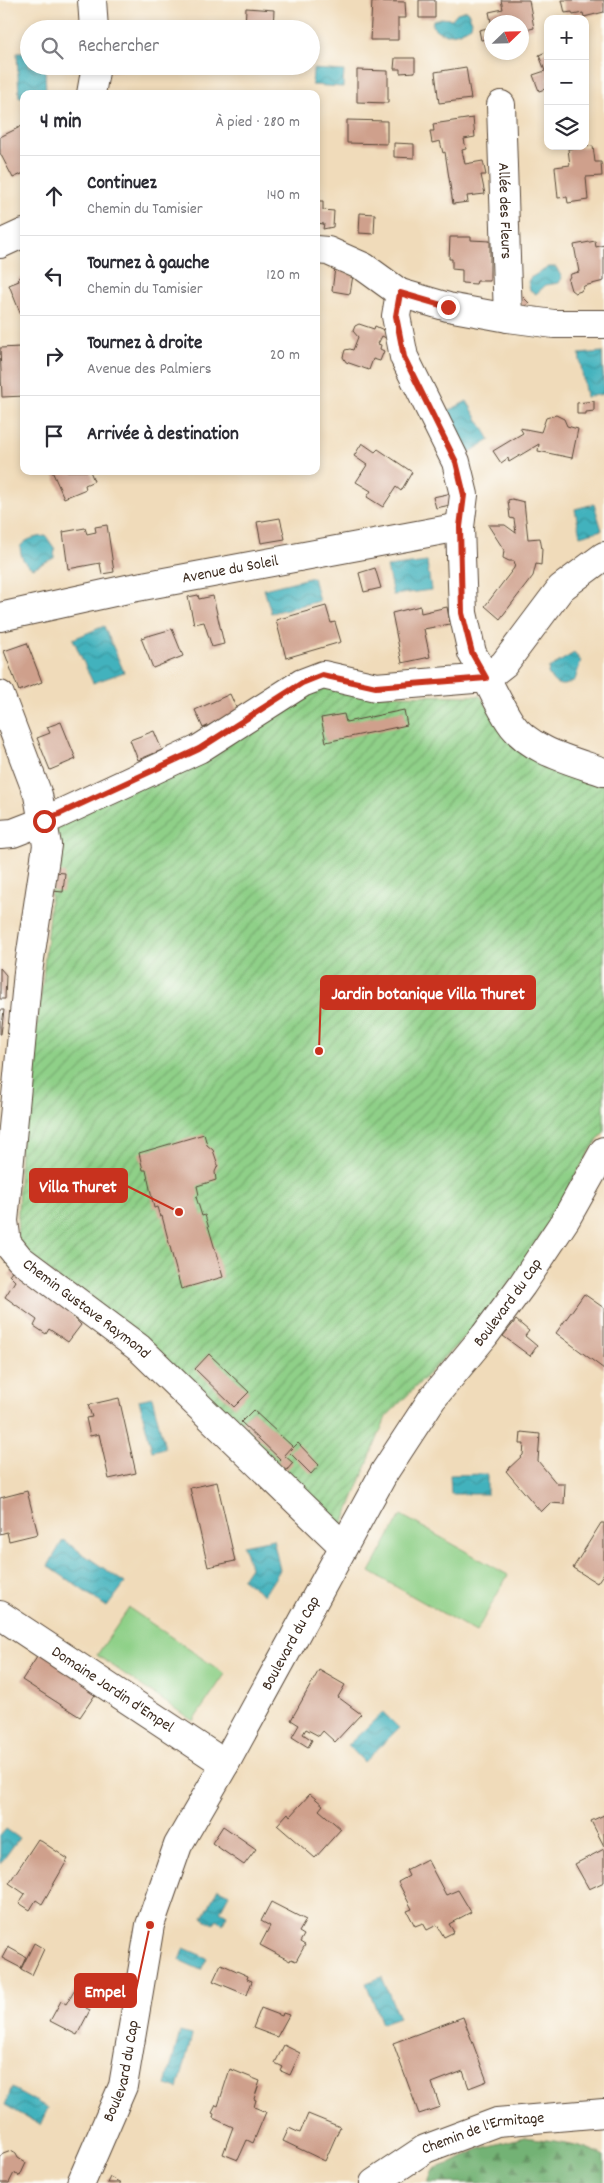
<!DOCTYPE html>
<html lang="fr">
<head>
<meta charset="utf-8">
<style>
  body { margin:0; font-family:Dekko,sans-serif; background:#f2f2f3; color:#2b2b33 }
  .controls { position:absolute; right:15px; top:15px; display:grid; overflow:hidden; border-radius:10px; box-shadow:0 2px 8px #0003 }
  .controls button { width:45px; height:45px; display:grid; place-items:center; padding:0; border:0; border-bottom:1px solid #e1e1e2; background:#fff; color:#2b2b33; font:25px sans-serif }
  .compass { position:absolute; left:484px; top:15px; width:45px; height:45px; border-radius:50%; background:#fff; box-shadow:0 2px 8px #0003; rotate:67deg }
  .stop { position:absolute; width:15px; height:15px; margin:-11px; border:4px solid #c8321e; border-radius:50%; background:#fff }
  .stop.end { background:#c8321e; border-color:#fff; box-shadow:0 1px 5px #0008 }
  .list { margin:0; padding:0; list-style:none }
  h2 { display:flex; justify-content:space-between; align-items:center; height:65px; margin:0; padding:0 20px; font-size:21px }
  h2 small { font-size:16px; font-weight:400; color:#7c7c81 }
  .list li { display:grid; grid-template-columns:32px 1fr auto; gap:15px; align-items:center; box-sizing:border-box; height:80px; padding:0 20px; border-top:1px solid #e1e1e2 }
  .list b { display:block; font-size:19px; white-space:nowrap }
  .list p { margin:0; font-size:16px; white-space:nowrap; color:#7c7c81 }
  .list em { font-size:16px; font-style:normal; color:#7c7c81 }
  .icon { flex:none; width:28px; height:28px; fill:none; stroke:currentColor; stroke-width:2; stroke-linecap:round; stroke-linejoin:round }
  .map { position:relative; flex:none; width:604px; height:2183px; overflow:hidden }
  .search { position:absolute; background:#fff; box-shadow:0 2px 8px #0003; left:20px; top:20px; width:300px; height:55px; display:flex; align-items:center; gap:12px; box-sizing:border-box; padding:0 18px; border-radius:28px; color:#7c7c81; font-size:19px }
  .panel { position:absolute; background:#fff; box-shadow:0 2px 8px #0003; left:20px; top:90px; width:300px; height:385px; border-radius:10px }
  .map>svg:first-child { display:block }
  .forest { fill:url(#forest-firs); stroke:#576e49 }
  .park { fill:#8fd088; stroke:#657d53 }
  .garden { fill:url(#garden-furrows); stroke:#657d53 }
  .water { fill:url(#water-waves); stroke:#3e6e6e }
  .building { fill:#cfa08c }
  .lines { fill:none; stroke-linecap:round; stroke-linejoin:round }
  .minor-casing { stroke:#564535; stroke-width:30 }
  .minor { stroke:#fff; stroke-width:28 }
  .route { stroke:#c8321e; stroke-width:6 }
  .labels { text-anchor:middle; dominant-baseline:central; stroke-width:5; stroke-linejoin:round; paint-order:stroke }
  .street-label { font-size:16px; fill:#3b2a1e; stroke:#fdfcf7 }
  .leader { fill:none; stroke:#c8321e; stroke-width:2 }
  .callout-dot { fill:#c8321e; stroke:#fdfcf7; stroke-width:2 }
  .callout { fill:#c8321e; stroke:#c8321e; stroke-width:2 }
  .callout-label { font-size:18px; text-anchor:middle; font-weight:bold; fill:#fff }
</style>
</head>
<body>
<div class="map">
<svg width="604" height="2183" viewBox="0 0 604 2183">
  <defs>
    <pattern id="forest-firs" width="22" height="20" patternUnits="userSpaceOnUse" patternTransform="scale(1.25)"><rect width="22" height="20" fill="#73b274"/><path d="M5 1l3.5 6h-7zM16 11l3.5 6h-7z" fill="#60915f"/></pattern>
    <pattern id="garden-furrows" width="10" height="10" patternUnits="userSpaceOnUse" patternTransform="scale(1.25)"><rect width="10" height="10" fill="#8fd088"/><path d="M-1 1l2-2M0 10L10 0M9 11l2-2" fill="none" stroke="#76a96f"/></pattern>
    <pattern id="water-waves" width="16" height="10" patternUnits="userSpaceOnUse" patternTransform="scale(1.25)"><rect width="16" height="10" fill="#42b2bd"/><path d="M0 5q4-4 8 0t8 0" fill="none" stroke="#389199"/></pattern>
  </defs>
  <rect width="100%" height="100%" fill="#fdfcf7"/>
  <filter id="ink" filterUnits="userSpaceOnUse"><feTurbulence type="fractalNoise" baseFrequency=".02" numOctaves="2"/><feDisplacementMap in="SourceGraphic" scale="10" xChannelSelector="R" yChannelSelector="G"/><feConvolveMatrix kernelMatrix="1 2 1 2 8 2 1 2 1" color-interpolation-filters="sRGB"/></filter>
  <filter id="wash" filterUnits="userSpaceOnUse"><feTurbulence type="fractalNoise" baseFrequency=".0096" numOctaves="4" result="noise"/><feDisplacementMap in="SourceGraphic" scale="20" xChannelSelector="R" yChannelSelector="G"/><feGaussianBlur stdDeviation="1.12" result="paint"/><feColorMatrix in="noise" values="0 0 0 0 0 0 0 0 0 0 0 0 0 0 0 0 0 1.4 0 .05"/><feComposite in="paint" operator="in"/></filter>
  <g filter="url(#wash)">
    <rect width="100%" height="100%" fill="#f0dbba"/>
    <path class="forest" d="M524,2137C551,2141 580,2142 604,2156V2183H428L433,2169L452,2163L479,2149Z"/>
    <path class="park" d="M401,1515L508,1575L476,1632L370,1572Z
      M129,1608L225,1674L193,1721L97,1655Z"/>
    <path class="garden" d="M322,682L372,695L480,696L520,751L604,784V1132L588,1154L520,1271L470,1332L386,1417L343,1524L337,1526L17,1243L20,1152L43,978L57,826Z"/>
    <path class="water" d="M467,10L472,21L471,26C458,34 444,39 432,26L433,20L441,18L452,19L457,13Z
      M29,52V66H45L46,94H24V97H19L17,53Z
      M313,69L344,71L343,87L312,85Z
      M549,267H556L562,278L559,283L546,285L536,294L530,290L528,282L530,278Z
      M602,352L604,394L586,397L579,354Z
      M467,401L490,440L468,453L444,413Z
      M594,504L602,530L580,536L575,509Z
      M46,536L55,549L54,558L33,568C23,564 21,557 20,547C26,538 36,537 46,536Z
      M427,562L431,590L393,595L387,567Z
      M313,577L319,601L271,613L264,589Z
      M104,626L124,672L93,683L73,639Z
      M574,653L581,661L575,680C563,688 555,687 548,673L549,668Z
      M152,1397L165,1448L152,1451L139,1400Z
      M487,1474V1494H451L450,1475Z
      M273,1539L280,1570L264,1595L242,1579L250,1567L243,1545Z
      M63,1540L125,1583L107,1607L48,1566Z
      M383,1712L399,1728L364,1762L348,1745Z
      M6,1829L19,1838L0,1864V1836Z
      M218,1888L229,1894L220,1911L227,1915L223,1924L217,1920L214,1924L203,1918Z
      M184,1948L207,1958L201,1970L179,1960Z
      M382,1977L399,2018L382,2024L366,1983Z
      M180,2032L192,2035L178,2089L166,2085Z
      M12,2088L48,2108L40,2125L5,2105Z"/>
    <g id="blocks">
      <path class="building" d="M419,0H435V18H419Z
        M501,0H529L534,28L522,31V22H505V20L491,22L489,12L503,9Z
        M562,0H604V12L584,17L583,13L573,15L572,12L565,13Z
        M372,1L405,2L406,18H398V40H370Z
        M246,8L274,10L273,29H245Z
        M492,27V38L481,40L479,30Z
        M548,51V88L539,91L533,75L545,71L539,55Z
        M395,58H415V72L400,73V69H394Z
        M111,66H125V71L111,72Z
        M466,67L471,99L439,103L435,72Z
        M357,70L388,71V103L357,102Z
        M473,118L475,137L464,139L466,149L462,150L465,164L483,161L486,175H481L485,194L467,196L468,202L453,204L445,152L443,153L440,141L432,143L430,131H434L433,124Z
        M347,120L387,121V144L347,143Z
        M24,125V173L13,178L0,153V137Z
        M394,143L414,144V158L394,157Z
        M593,146L595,162H601L602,176L586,177L588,200L568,203L567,197L558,198L555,167L570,165L568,149Z
        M316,201H323V210L334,211L333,227L323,229L324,224L316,223Z
        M360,213L375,214L374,234L359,233Z
        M450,237H471V240L490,241V281H477L476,284L462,283V270L452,269V259H449Z
        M595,241L596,247L604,245V281L584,286L581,291L575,293L571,290L568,280L571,274L579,272L574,245Z
        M335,268L353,275L350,294L332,291Z
        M24,277V314L21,315L9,285L19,281L18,278Z
        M520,294L529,303L521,310Z
        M359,324L374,329L375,326L388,332L386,338L382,336L378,344L381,345L380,349L384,351L380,361L373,359L369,370L346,362L343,357L345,350L350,349L353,350L358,337L353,331L355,326Z
        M20,347L21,354H24V396L2,397L0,348Z
        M594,401V411L586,412V414H577V403Z
        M556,415L564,419L567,426L578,429L572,458L538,451L539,444L509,462L508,458L501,463L493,451L523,433L520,428L541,432L546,418Z
        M362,443L375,452L378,449L412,472L401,491L396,487L383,507L367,497L371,491L356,482L367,465L354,456Z
        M52,471H90L94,481L85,485L86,489L64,498Z
        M452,493L455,504L436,508L433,497Z
        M512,499L524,502L528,539L540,538L542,549L541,565L536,564L533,576L500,619L485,606L514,568L515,564L514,561H509L503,558L504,550L488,525H505L516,533L514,519L510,518L508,500Z
        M280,518L285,539L261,543L257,522Z
        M107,525L114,572L102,574L100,563L68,569L63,532L85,528L87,534L96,532L95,527Z
        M375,568L381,588L364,592L359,573Z
        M198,595L199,599L213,596L224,644L212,647L204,622L194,624L188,597Z
        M326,606L331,623L335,622L341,642L286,658L276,620Z
        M420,606L421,613L447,607L450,624L424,629L430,657L402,663L392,613Z
        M172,629L183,656L153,668L141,638Z
        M27,643L42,682L19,691L4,651Z
        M230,694L238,712L203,728L195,710Z
        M404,710L407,725L326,742L321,718L344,714L346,722Z
        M61,722L76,759L50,770L37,738L50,733L47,727Z
        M154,731L162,750L138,760L130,740Z
        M54,872L65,873L63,892L52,891Z
        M0,968L6,975L5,999H0Z
        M0,1010H4L1,1034H0Z
        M204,1134L207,1145L213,1150L218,1165L215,1172L216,1180L197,1186L199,1195L196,1197L202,1216L205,1215L223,1277L181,1289L162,1216L160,1217L157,1207L154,1208L146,1170H143L139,1153Z
        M16,1265L40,1281L81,1325L68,1342L49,1329L46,1334L34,1326L37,1320L5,1297L15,1281L9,1275Z
        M584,1294L604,1308V1369L556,1333Z
        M516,1320L529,1331L525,1336L537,1346L530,1356L503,1336Z
        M209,1354L249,1392L234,1407L195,1369Z
        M119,1398L136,1473L109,1479L99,1434L90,1436L86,1418L92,1417L88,1405Z
        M253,1410L292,1446L284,1455L293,1463L286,1471L277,1462L280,1459L241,1422Z
        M521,1432L540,1434L538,1461L557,1484H565L564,1504L550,1503L541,1512L506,1471L523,1455L524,1444H520Z
        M298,1443L319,1465L311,1474L289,1452Z
        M217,1482L235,1561L208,1567L190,1488Z
        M27,1491L38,1534L9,1541L7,1532L0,1534V1498Z
        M601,1523H604V1573L597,1583L573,1568Z
        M41,1651L99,1689L80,1717L22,1680Z
        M319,1670L345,1685L338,1697L361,1714L335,1742L323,1731L319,1736L306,1729L303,1734L312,1740L308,1747L292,1737L299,1725L291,1720Z
        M310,1794L323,1805L319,1810L341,1829L315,1858L277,1825L288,1813L290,1816Z
        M604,1815V1846L591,1821Z
        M223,1826L256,1849L244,1865L212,1843Z
        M38,1839L68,1859L42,1904L36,1900L30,1910L19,1903L25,1894L9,1883Z
        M604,1849V1882L589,1889L575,1864Z
        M427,1859L446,1895L458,1890L471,1912L449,1924L454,1932L444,1937L437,1925L427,1930L423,1923L415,1926L407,1911L412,1909L398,1882L409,1876L406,1870Z
        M271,1902L306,1920L299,1932L304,1935L300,1942L305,1945L296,1961L291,1959L290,1961L260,1945L270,1926L261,1921Z
        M34,1943L44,1949L32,1975L21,1969Z
        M8,1947L26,1957L21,1968L2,1958Z
        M221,1964L248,1976L247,1979L252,1981L247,1995L213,1981Z
        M76,1987L93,1996L86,2008L90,2010L77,2035L50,2021L61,2001L66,2004Z
        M261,2008L282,2016L283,2013L289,2015L277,2037L253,2028Z
        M463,2017L487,2081L469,2088L463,2071L432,2083L440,2107L419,2114L393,2043Z
        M284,2045L300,2053L290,2075L281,2071L283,2067L275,2063Z
        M230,2069L260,2081L254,2099L256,2100L254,2107L266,2112L253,2143L247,2140L238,2160L223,2154L233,2127L213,2118L214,2114L212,2113L216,2105L218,2106Z
        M308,2114L340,2127L325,2161L283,2141L289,2128L300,2133Z
        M11,2151L16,2154L18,2158L26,2163L20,2176L14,2173L9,2183H0V2158L3,2154Z
        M110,2177L121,2183H107Z"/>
    </g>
  </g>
  <g filter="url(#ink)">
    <use href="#blocks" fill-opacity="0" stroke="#564535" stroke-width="1"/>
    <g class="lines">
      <g class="minor-casing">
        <g id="minor">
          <path d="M92,0L94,29"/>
          <path d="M91,94L96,66"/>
          <path id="s1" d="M501,105L508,318"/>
          <path d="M0,244L24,233"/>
          <path d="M316,250L328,251L364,267L400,293L448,307L508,318L554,324H604"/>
          <path d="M400,293L396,316L404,357L456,462L464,495L460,527L463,613L472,653L486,678L504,664L561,588L604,556"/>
          <path id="s2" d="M0,617L132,588L460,527"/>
          <path id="s3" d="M0,695L38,795L47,845L28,972L4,1221L7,1243L20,1259L139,1348L343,1546"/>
          <path d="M0,834L13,833L44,821L199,749L302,683L323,675L376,687L486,678C494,693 501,708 510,722C529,751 573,761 604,772"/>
          <path id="s4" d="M0,1615L225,1764"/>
          <path id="s5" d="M81,2183L123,2086L150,1925L178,1845L225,1764L385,1471L432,1399L485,1335L522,1285L566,1219L604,1151"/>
          <path id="s6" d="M374,2183L425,2149L497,2122L604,2113"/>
        </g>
      </g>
      <use href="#minor" class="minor"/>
    </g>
  </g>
  <g class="lines" filter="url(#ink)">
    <path class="route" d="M44,821L199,749L302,683L322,675L376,687L486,678L472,653L462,613L460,527L464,495L456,462L404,357L396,316L400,293L448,307"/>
  </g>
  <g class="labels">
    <g class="street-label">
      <text stroke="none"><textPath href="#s1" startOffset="106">Allée des Fleurs</textPath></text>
      <text stroke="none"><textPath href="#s2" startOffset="235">Avenue du Soleil</textPath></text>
      <text stroke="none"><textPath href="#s5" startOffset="990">Boulevard du Cap</textPath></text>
      <text stroke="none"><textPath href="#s3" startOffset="662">Chemin Gustave Raymond</textPath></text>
      <text stroke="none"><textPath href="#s5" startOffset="585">Boulevard du Cap</textPath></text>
      <text stroke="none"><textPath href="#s4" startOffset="135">Domaine Jardin d'Empel</textPath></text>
      <text stroke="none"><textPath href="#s5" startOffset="120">Boulevard du Cap</textPath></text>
      <text stroke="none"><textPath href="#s6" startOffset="122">Chemin de l'Ermitage</textPath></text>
    </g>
  </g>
  <path class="leader" d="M319 1051L321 992M179 1212L127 1186M150 1925L136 1990"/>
  <g class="callout-dot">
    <circle cx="319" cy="1051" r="5"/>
    <circle cx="179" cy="1212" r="5"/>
    <circle cx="150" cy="1925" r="5"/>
  </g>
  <g class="callout">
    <rect x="321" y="976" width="214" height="33" rx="5"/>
    <rect x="30" y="1169" width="97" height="33" rx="5"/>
    <rect x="75" y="1974" width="61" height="33" rx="5"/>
  </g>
  <g class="callout-label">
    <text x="428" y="999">Jardin botanique Villa Thuret</text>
    <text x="78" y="1192">Villa Thuret</text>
    <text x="105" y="1997">Empel</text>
  </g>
</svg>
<div class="controls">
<button>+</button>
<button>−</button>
<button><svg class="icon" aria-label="layers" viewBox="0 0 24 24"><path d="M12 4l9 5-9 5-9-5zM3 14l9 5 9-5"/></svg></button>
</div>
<svg class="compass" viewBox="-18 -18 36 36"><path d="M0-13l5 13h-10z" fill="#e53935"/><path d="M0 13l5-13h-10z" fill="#7c7c81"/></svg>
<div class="stop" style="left:44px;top:821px"></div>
<div class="stop end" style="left:448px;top:307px"></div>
<div class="search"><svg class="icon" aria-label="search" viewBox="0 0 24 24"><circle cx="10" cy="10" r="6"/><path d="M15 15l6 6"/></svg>Rechercher</div>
<section class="panel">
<h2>4 min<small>À pied · 280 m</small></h2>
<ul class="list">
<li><svg class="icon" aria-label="ahead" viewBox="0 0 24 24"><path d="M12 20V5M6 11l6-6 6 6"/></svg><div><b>Continuez</b><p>Chemin du Tamisier</p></div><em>140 m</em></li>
<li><svg class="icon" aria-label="left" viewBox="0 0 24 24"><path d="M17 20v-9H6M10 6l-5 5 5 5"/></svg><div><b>Tournez à gauche</b><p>Chemin du Tamisier</p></div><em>120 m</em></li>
<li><svg class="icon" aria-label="right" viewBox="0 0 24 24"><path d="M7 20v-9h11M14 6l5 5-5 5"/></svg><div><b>Tournez à droite</b><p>Avenue des Palmiers</p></div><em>20 m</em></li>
<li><svg class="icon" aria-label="arrive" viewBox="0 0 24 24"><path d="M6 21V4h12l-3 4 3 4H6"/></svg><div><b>Arrivée à destination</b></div></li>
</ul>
</section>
</div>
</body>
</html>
